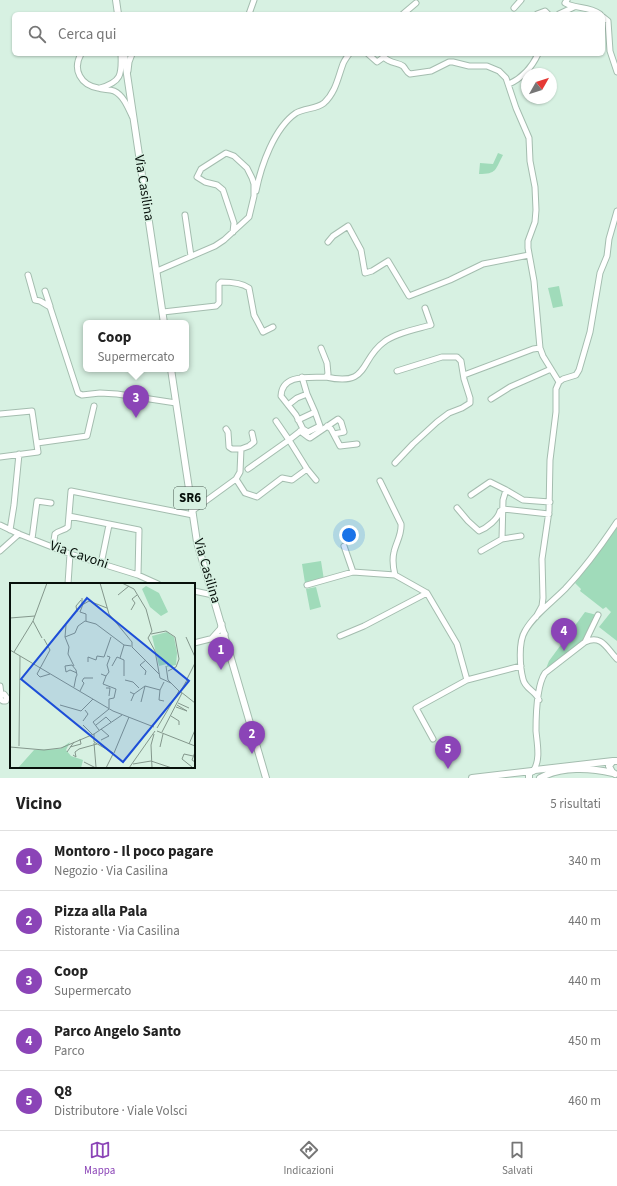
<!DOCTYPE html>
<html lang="it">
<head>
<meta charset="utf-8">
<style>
  body { margin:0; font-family:"Source Sans 3",sans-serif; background:#f2f2f2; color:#222 }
  .compass { position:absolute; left:521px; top:68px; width:36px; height:36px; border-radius:50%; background:#fff; box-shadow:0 1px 3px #0004; rotate:51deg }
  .you { position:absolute; left:349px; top:535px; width:14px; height:14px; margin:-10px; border:3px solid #fff; border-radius:50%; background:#1a73e8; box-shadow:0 0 0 6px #1a73e833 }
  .badge { display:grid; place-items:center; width:26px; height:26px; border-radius:50%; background:#8b44b7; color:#fff; font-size:13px; font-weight:700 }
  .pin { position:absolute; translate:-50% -33px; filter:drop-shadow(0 1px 2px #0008) }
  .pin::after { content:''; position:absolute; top:21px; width:14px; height:12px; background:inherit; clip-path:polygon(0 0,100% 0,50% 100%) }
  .popup { position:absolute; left:83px; top:320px; width:106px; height:52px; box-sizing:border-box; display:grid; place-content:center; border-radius:6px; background:#fff; filter:drop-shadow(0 1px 3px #0005); font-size:13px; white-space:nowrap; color:#767676 }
  .popup b { font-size:15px; color:#222 }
  .popup::after { content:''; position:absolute; left:50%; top:100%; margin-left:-8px; border:8px solid transparent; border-top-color:#fff }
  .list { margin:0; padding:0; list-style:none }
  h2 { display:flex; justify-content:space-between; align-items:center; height:52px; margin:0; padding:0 16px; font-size:17px }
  h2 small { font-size:13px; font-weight:400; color:#767676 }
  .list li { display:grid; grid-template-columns:26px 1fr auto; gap:12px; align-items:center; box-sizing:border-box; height:60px; padding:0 16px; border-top:1px solid #e0e0e0 }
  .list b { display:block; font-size:15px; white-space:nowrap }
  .list p { margin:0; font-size:13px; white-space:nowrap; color:#767676 }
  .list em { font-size:13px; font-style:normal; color:#767676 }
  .icon { flex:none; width:22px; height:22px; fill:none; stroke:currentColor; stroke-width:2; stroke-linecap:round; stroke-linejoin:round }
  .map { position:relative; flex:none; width:617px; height:778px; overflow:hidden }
  .search { position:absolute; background:#fff; box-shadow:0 1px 3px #0004; left:12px; right:12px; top:12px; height:44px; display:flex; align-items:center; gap:10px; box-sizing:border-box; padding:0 14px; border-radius:6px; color:#767676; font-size:15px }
  .sheet { height:352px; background:#fff }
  nav { display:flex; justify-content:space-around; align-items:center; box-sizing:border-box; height:56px; border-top:1px solid #e0e0e0; background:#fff; font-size:11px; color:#767676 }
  nav a { display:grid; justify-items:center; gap:2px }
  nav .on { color:#8b44b7 }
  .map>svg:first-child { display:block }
  .green { fill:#a0dbba }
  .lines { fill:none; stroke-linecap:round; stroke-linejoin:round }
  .minor-casing { stroke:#a4bdaf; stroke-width:7 }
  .major-casing { stroke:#a4bdaf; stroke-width:8 }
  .minor { stroke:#fff; stroke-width:5 }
  .major { stroke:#fff; stroke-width:6 }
  .labels { text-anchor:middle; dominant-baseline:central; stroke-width:3; stroke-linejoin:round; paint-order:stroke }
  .shield { fill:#d7f1e2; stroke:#45544c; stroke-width:1 }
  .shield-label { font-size:13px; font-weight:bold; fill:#07100b }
  .street-label { font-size:14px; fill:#07100b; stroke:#d7f1e2 }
  .inset-road { fill:none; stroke:#84978c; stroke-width:1 }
  .view { fill:#1d4ed8; fill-opacity:0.15; stroke:#1d4ed8; stroke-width:2 }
  .inset-edge { fill:none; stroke:#07100b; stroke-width:2 }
</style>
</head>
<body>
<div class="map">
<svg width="617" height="778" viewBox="0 0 617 778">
  <rect width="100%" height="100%" fill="#d7f1e2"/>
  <path class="green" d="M498,153L503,155C495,170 497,174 479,174L480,163L493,164Z
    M559,286L563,306L553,308L548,288Z
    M617,526V641L599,627L611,612L606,607L603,609L580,591L581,589L575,583Z
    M321,561L324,580L305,583L302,564Z
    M316,587L321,607L310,610L306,589Z
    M585,612L597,615L584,642L545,671L549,661Z"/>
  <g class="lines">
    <g class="minor-casing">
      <path id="minor" d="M567,0L565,3C576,9 589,6 600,14
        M514,8L521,0
        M249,14L254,0
        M403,14L416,3
        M537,14L545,11L548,14
        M559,14L574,7
        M603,17L608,21L610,51L617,72
        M81,54C72,70 81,85 98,88C103,90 109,89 114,91C123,95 128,107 132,116
        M368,54L377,62L384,57C390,64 398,62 403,66C406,69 406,72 410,74L431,71L449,62H453L469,66H487L499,71L506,78L516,108L529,138L530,161L535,187L536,210L535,222L528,241V248L534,281L540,348L543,356L559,382
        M128,71L129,62L132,54
        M509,84C522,78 532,67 538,54
        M100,88C121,82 122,75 121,54
        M256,191C261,166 274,128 296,113C305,108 317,109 324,103C336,92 338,77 343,64C344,61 347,57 349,54
        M185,215L191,256
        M328,242L333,236L348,226L361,250L365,273L372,271L388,261L409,296L450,280L483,264L529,255
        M157,271L215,246L224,240L249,217L254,196V184L252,178L247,168L234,156L226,153L201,169L197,177L205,182L217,185L223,190L234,223L233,232
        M28,275L35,300L40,301L50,307L78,393L82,395L100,393L117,394L176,403
        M45,291L50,306
        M163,312L216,306L219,303V284L221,282C230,282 242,283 249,288L254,315L263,332L273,327
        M464,375L533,349L540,348
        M326,377C370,387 359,360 384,342C395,333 417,329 431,325L425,308
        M491,399L510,387L551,369
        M288,405L297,398L307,394L302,377
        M0,414L32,411L38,452L0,457
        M298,420L315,412L307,394
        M327,426L331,429L340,446L357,444
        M226,429L228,432L229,447L232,449H241
        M303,429L308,432L320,426L315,412
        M300,431L308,437L310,438L338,419L341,422L344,432L334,434
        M37,443L87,436L94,406
        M395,463L413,444L437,422L449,413L462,408L470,403V398L464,379L461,361L457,357H442L397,371
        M248,469L289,440L276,421
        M307,469L316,480
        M236,479L240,472L241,449L249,446L254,442L252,433
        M380,481L401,524C402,534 396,543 394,552C392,560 393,567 395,575
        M471,495L490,482L506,490
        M457,508L468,521L479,531C487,528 498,519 500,511L503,509L549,514
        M192,511L236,479L245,493L257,497L282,478L292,480L307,469L289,440L303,429L296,415L281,396C282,373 311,378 326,377L328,374L327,363L321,348
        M69,516L139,530L138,575
        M0,525L19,534L70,554L138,575L158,584
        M10,530L14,505L19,454
        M32,539L37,501L51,503
        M502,539L521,536
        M53,547L55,534C59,530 64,531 68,527L71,491L193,515
        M0,551L19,534
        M481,551L502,539L503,500L506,490L523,500L550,502
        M101,564L109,525
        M353,572L395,575L427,593L457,644L467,680L521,666
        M68,584L70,554
        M307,585L353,572L344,546
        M194,591L213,595
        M536,617L542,606L543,598L542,559L549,511L550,460L556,412V389L559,382L563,379L576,375L579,370L590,332L600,273L607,256L609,239L617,211
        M340,636L364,626L427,593
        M212,638L220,629L222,624
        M585,642L598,615
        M194,643L222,636L225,634
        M0,686L1,695
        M0,697L2,695L4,694L7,698L6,701H3L0,699
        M539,700C536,691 525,689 523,679C520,668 518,642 525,631C534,615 551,603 565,589C584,569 601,546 617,522
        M433,739L416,708L467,680
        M533,771C541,761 537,743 536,731C536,716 537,685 545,673L585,642C602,634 607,649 617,659"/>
    </g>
    <g class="major-casing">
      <path id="major" d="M116,0L118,14
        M124,54L164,323
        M171,369L197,542L266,778
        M615,774L612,772L609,766L613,761H617
        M472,778L532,771
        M529,778V773L535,770L613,761
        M540,778C561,766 591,768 613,773"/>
    </g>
    <use href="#minor" class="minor"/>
    <use href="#major" class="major"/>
  </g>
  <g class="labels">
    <rect class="shield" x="174" y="487" width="32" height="22" rx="3"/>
    <g class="shield-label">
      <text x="190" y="498">SR6</text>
    </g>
    <g class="street-label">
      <text transform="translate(144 188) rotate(81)">Via Casilina</text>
      <text transform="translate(79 555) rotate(19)">Via Cavoni</text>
      <text transform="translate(207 571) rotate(74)">Via Casilina</text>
    </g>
  </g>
  <g transform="translate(10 583)">
    <rect width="185" height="185" fill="#d7f1e2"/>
    <path d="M136,3L149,10L158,29L151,33L140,24L132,6ZM157,49L164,54L167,70L166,82L157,84V81L149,83L142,53ZM60,159L56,167L61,173L73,177L71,185H8L24,167L50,166Z" fill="#a0dbba"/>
    <path class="inset-road" d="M90,0L99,31L122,59V64L149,91M112,0L124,6L136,26L142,48L138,55L145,68L150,95L161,100M108,12L119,3M72,15V22L79,18L97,25M73,21L70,29L76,31V38M121,27L125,20L122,16L127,12M67,29L66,23L71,17M0,35L25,33M56,42L55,54L59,64L58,71L64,83M141,51L156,48L165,54L169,76L166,84L158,88M55,54L65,50L68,43L75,38L86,41L114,62L121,63M176,54L185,74M32,55L23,38L37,0M34,56L40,67L27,91L30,94L40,91M0,67L103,128L144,144M4,69L23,38M110,75L114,62M78,79V74L86,77L87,73L94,74L101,54M102,83L107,74L114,77V93M156,83L158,97L169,108M91,91L96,93L93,101L106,106L104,115L99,116V125M135,92L136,88L130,82L136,77M96,93L99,89L97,82L100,74L97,73M177,96L185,80M115,97L123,99L129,105M177,97L170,109L178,98M64,104L66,94L67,92L66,87L62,82L55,83L56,89L60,87L67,90M96,105H100L99,113M150,107L149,117L154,118M70,108L74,100L72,98L74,95H83M120,109L124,111L121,118M171,109L185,120M124,111L135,103L150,107L154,99M131,119L135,103M168,120L179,125M50,122L71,128L83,116M166,124L177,128L167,122M161,133L169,138V142M73,138L78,131L75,127M73,142L82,151M86,142L96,134L101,139M147,145L169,108M89,147L83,139L99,126M147,148L185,163M152,149L172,110M84,151V159L103,170M91,157L99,153L91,146M84,160L86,184M179,161L185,147M9,163L10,73M0,164L34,167L51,165L84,151L112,132M60,164L71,161L70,156M150,164L153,151M57,169L64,159M185,169L182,177L185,179M104,170L119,134M63,172L66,174L65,169L69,166L87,161M74,179L86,185M123,181L141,178L162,185M182,184L172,176L174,171L183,173M96,185L103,171M119,185L145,148M142,185L141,162L144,151"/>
    <path class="view" d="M77,15L179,98L113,179L11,96Z"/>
    <rect width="185" height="185" class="inset-edge"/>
  </g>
</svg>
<svg class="compass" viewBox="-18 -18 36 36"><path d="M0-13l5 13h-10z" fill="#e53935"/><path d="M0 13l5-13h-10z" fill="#767676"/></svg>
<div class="you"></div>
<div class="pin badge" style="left:221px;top:670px">1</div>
<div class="pin badge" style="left:252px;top:754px">2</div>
<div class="pin badge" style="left:136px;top:418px">3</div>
<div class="popup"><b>Coop</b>Supermercato</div>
<div class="pin badge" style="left:564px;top:651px">4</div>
<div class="pin badge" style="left:448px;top:769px">5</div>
<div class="search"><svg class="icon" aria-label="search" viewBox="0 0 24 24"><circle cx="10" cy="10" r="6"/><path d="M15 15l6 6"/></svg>Cerca qui</div>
</div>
<section class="sheet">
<h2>Vicino<small>5 risultati</small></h2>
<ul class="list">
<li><span class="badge">1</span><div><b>Montoro - Il poco pagare</b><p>Negozio · Via Casilina</p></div><em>340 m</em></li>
<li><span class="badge">2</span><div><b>Pizza alla Pala</b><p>Ristorante · Via Casilina</p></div><em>440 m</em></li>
<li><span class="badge">3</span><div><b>Coop</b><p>Supermercato</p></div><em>440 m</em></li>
<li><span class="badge">4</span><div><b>Parco Angelo Santo</b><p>Parco</p></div><em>450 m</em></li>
<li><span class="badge">5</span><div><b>Q8</b><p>Distributore · Viale Volsci</p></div><em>460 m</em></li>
</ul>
</section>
<nav>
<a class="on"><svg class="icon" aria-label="map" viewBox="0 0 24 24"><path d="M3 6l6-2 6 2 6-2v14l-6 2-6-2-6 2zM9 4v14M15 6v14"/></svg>Mappa</a>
<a><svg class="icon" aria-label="directions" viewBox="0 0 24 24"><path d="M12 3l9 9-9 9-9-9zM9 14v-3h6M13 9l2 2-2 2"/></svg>Indicazioni</a>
<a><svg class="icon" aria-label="saved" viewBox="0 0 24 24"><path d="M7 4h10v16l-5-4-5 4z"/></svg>Salvati</a>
</nav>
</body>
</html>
